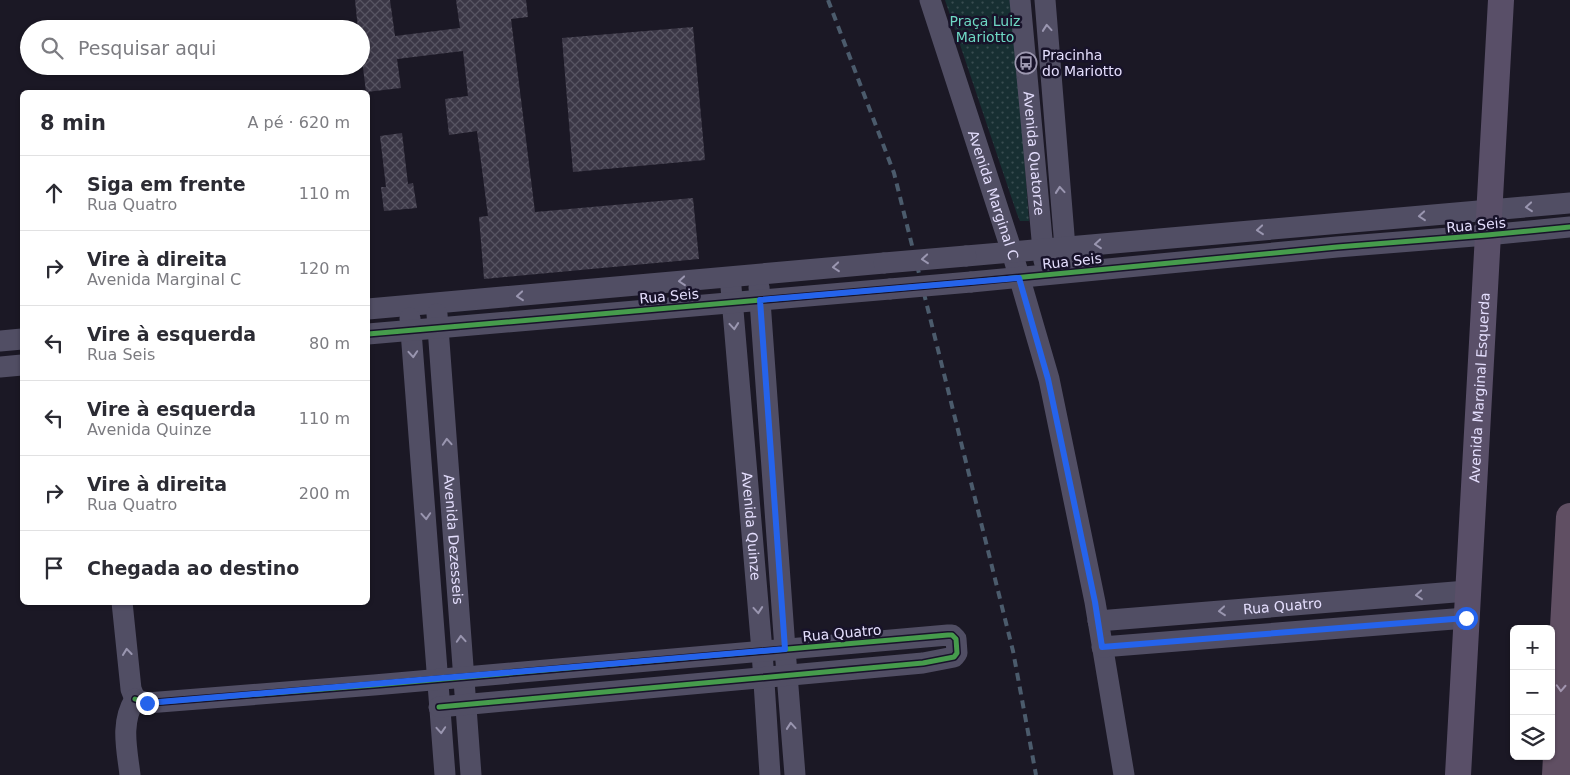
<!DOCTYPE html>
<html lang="pt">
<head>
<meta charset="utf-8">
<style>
  body { margin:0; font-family:"DejaVu Sans",sans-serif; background:#f7f7f7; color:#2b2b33 }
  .controls { position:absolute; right:15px; bottom:15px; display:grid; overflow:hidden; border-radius:8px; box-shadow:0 1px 4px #0004 }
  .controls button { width:45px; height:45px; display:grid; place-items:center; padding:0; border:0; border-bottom:1px solid #e1e1e2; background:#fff; color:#2b2b33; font:25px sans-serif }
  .stop { position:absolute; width:15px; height:15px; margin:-11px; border:4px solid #2563eb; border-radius:50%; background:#fff }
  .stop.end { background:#2563eb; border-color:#fff; box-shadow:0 1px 5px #0008 }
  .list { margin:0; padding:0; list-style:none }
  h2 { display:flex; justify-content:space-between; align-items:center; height:65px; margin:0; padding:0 20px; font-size:21px }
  h2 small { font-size:16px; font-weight:400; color:#7c7c81 }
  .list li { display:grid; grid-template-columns:32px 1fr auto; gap:15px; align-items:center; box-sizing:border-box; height:75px; padding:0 20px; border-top:1px solid #e1e1e2 }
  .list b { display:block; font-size:19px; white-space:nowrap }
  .list p { margin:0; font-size:16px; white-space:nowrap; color:#7c7c81 }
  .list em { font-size:16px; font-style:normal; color:#7c7c81 }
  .icon { flex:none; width:28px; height:28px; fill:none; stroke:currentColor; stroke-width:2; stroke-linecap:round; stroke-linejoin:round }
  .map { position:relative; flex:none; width:1570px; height:775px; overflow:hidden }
  .search { position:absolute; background:#fff; box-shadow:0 1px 4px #0004; left:20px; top:20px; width:350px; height:55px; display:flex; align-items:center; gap:12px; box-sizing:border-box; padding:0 18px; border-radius:28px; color:#7c7c81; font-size:19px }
  .panel { position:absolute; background:#fff; box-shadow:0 1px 4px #0004; left:20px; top:90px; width:350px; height:515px; border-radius:8px }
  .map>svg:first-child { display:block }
  .park { fill:url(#park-dots) }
  .building { fill:url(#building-cross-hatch) }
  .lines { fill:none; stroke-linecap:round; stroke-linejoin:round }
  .minor { stroke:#514e64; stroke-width:21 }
  .major { stroke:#594f68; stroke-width:26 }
  .highway { stroke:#604f63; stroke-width:28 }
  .rail { stroke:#4b5b6c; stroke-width:4; stroke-dasharray:8 6; stroke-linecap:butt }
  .minor-bridge { stroke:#514e64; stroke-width:21 }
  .cycleway-casing { stroke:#18132a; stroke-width:8 }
  .cycleway { stroke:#469c4c; stroke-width:5 }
  .oneway { stroke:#9a96b0 }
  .oneway2 { stroke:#a296b0 }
  .route { stroke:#2563eb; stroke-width:6 }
  .labels { text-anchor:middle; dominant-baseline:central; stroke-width:5; stroke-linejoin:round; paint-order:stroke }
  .park-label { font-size:14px; fill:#6ed9c4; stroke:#18132a }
  .poi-label { font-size:14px; fill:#e4defd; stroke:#18132a; text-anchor:start }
  .street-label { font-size:14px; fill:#e4defd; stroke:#18132a }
</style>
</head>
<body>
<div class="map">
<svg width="1570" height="775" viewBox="0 0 1570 775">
  <defs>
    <pattern id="park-dots" width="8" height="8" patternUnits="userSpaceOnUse" patternTransform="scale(1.25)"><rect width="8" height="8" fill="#172f32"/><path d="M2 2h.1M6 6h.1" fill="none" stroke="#394d51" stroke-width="1.8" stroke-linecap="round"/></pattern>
    <pattern id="building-cross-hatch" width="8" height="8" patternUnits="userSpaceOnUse" patternTransform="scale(1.25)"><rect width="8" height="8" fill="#3b3746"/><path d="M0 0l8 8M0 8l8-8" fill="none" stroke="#575462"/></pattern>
  </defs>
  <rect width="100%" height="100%" fill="#1b1825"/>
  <path class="park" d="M945,0H1013L1029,221H1020L1017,214Z"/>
  <path class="building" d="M355,0H390L395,36L460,28L456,0H526L528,17L511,19L535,212L693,198L699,259L484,279L479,217L488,216L477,131L449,135L445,99L468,96L463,51L397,59L401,88L366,92L361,51V29H358Z
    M693,27L705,160L573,172L562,38Z
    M402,133L408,184L413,183L417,208L384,211L381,187H386L380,136Z"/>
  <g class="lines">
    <g class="minor">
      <path id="s1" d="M930,0L1012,252L1049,379L1095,602L1124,775"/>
      <path id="s2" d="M1020,0L1044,261"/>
      <path d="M1045,0L1066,260"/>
      <path d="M966,256L1570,203"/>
      <path d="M971,282L1337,247L1487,235L1570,227"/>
      <path id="s3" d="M731,287L762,651L770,775"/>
      <path d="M759,287L785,649L795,775"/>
      <path d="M368,309L884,263"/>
      <path id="s4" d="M437,314L471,775"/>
      <path d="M410,318L445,775"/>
      <path d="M368,334L890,289"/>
      <path d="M0,341L22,339"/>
      <path d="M0,367L22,365"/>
      <path d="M122,602L131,689L135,699"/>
      <path id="s5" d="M1098,621L1467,591"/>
      <path d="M1102,647L1466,618"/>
      <path d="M135,699L147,703L374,685L948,635H952L956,639L957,653L954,657L923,663L439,707"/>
      <path d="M130,775C127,749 120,723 135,699"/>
    </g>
    <path class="major" id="s6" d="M1458,775L1501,0"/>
    <path class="highway" d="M1556,775L1570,517"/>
    <path class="rail" d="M828,0L894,173L1013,651L1036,775"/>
    <path class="minor-bridge" d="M884,263L966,256
      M890,289L971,282"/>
    <g class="cycleway-casing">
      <path id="cycleway" d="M368,334L971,282L1337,247L1487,235L1570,227
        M135,699L147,703L374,685L948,635H952L956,639L957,653L954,657L923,663L439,707"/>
    </g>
    <use href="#cycleway" class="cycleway"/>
  </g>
  <defs><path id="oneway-chevron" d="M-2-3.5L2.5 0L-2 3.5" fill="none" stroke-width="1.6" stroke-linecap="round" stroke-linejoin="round" transform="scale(1.25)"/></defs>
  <g class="oneway">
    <use href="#oneway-chevron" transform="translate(1047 28) rotate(-95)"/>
    <use href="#oneway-chevron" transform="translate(1060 190) rotate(-95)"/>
    <use href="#oneway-chevron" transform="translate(1529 207) rotate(175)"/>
    <use href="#oneway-chevron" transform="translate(1422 216) rotate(175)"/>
    <use href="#oneway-chevron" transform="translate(1260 230) rotate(175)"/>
    <use href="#oneway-chevron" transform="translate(1098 244) rotate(175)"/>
    <use href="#oneway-chevron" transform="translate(925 259) rotate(175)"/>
    <use href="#oneway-chevron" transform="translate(836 267) rotate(175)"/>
    <use href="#oneway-chevron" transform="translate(682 281) rotate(175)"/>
    <use href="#oneway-chevron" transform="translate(520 296) rotate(175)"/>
    <use href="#oneway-chevron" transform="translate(734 326) rotate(85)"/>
    <use href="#oneway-chevron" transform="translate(413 354) rotate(86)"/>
    <use href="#oneway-chevron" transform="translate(447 442) rotate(-94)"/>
    <use href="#oneway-chevron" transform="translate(426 516) rotate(86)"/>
    <use href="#oneway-chevron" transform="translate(1419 595) rotate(175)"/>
    <use href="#oneway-chevron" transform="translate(758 610) rotate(85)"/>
    <use href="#oneway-chevron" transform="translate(1222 611) rotate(175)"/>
    <use href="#oneway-chevron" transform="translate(461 639) rotate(-94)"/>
    <use href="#oneway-chevron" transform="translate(127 652) rotate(-96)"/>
    <use href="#oneway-chevron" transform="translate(791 726) rotate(-95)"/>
    <use href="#oneway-chevron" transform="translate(441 730) rotate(86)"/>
  </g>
  <use class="oneway2" href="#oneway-chevron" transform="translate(1561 688) rotate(93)"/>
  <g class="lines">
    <path class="route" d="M147,703L785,649L760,300L1019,278L1048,379L1095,602L1102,647L1466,618"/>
  </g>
  <defs>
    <g id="bus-ring" transform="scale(1.125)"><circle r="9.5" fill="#18132a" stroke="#9e99b1" stroke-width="1.5"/><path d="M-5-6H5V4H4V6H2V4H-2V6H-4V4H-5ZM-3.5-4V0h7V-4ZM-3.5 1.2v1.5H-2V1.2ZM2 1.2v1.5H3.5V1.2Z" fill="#9e99b1"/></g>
  </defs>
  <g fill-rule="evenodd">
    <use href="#bus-ring" x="1026" y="63"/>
  </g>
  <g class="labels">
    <g class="park-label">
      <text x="985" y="21">Praça Luiz<tspan x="985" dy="16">Mariotto</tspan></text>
    </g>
    <g class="poi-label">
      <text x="1042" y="55">Pracinha<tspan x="1042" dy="16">do Mariotto</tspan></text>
    </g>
    <g class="street-label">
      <text stroke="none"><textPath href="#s2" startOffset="154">Avenida Quatorze</textPath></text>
      <text stroke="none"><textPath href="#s1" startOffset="205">Avenida Marginal C</textPath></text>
      <text transform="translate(1476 225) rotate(-5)">Rua Seis</text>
      <text transform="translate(1072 261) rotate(-6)">Rua Seis</text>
      <text transform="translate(669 296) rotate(-5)">Rua Seis</text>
      <text stroke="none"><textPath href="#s6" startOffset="388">Avenida Marginal Esquerda</textPath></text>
      <text stroke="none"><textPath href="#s3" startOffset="240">Avenida Quinze</textPath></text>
      <text stroke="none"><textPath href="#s4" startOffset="226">Avenida Dezesseis</textPath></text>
      <text stroke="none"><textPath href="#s5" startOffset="185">Rua Quatro</textPath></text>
      <text transform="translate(842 633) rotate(-5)">Rua Quatro</text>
    </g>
  </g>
</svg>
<div class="controls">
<button>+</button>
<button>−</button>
<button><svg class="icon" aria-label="layers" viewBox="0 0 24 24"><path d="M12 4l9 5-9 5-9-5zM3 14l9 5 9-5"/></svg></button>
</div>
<div class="stop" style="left:1466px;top:618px"></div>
<div class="stop end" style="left:147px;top:703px"></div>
<div class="search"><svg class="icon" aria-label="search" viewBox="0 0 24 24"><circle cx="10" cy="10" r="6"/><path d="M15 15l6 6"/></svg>Pesquisar aqui</div>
<section class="panel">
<h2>8 min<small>A pé · 620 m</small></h2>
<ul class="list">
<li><svg class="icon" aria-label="ahead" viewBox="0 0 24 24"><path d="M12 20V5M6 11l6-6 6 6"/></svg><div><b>Siga em frente</b><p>Rua Quatro</p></div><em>110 m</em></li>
<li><svg class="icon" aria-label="right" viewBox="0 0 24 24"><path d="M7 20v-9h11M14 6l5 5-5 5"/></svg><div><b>Vire à direita</b><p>Avenida Marginal C</p></div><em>120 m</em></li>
<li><svg class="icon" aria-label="left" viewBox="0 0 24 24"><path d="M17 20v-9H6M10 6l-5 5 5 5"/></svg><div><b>Vire à esquerda</b><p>Rua Seis</p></div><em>80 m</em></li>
<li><svg class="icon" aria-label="left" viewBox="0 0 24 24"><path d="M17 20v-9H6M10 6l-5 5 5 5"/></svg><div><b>Vire à esquerda</b><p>Avenida Quinze</p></div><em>110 m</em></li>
<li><svg class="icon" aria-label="right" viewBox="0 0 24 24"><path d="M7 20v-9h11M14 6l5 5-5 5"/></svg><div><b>Vire à direita</b><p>Rua Quatro</p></div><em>200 m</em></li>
<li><svg class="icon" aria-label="arrive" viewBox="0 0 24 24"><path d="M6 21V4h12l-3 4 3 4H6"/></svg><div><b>Chegada ao destino</b></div></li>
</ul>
</section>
</div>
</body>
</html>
